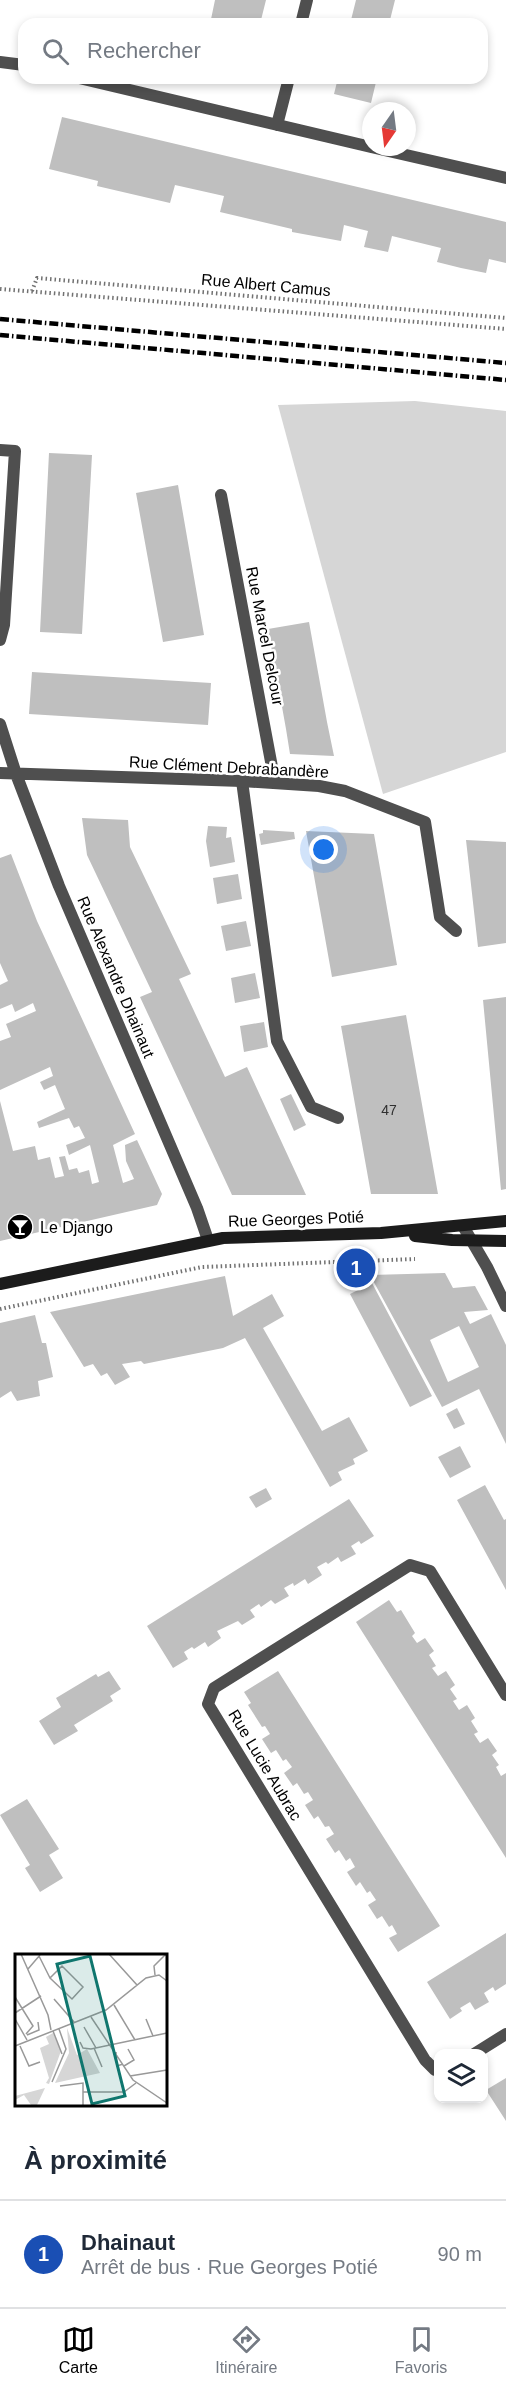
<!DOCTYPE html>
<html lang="fr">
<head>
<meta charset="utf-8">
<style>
  body { margin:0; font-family:Arial,sans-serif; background:#f2f2f3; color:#1f2937 }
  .controls { position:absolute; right:18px; bottom:18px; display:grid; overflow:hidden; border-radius:12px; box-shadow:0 3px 9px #0003 }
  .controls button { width:54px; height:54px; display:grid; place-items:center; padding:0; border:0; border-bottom:2px solid #e0e1e3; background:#fff; color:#1f2937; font:30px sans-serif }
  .compass { position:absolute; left:362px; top:102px; width:54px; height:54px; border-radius:50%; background:#fff; box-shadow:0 3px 9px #0003; rotate:194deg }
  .you { position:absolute; left:324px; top:850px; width:21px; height:21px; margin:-15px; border:4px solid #fff; border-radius:50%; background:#1a73e8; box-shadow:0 0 0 9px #1a73e833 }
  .badge { display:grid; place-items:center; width:39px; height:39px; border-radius:50%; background:#000; color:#fff; font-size:20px; font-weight:700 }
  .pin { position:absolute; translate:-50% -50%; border:3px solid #fff; box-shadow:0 2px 6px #0006 }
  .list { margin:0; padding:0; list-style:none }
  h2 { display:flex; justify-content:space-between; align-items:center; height:78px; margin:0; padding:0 24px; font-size:26px }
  h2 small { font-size:20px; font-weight:400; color:#747a83 }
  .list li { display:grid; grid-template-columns:39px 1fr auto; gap:18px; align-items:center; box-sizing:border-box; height:108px; padding:0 24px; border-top:2px solid #e0e1e3 }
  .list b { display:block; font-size:22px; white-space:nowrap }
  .list p { margin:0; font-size:20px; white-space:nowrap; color:#747a83 }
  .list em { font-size:20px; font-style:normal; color:#747a83 }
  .icon { flex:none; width:33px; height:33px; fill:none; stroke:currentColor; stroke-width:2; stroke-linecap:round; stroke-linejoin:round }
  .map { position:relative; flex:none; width:506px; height:2121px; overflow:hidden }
  .search { position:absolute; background:#fff; box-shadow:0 3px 9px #0003; left:18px; right:18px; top:18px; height:66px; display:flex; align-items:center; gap:15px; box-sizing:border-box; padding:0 21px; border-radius:18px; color:#747a83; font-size:22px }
  .sheet { height:186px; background:#fff }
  nav { display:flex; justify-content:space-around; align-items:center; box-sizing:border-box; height:84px; border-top:2px solid #e0e1e3; background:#fff; font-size:16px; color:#747a83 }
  nav a { display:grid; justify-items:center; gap:3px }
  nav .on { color:#000 }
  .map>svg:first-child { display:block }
  .green { fill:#d6d6d6 }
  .building { fill:#bfbfbf; fill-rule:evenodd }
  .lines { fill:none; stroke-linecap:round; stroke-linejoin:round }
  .path { stroke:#717171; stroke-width:4; stroke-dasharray:1.5 3; stroke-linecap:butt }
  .service { stroke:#4f4f4f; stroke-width:12 }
  .minor { stroke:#4f4f4f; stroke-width:12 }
  .secondary { stroke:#1c1c1c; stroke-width:12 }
  .rail { stroke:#000; stroke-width:4.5; stroke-dasharray:9 3 1.5 3; stroke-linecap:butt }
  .labels { text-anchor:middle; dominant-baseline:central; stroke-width:5; stroke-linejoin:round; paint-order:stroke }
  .number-label { font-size:14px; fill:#303030 }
  .street-label { font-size:16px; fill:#000; stroke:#fff }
  .poi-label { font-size:16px; fill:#000; stroke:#fff; text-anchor:start }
  .inset-road { fill:none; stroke:#999; stroke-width:1.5 }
  .view { fill:#0f766e; fill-opacity:0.15; stroke:#0f766e; stroke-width:3 }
  .inset-edge { fill:none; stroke:#000; stroke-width:3 }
</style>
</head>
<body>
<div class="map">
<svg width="506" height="2121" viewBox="0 0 506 2121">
  <rect width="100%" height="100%" fill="#fff"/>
  <path class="green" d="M415,401L506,411V752L383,794L278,405Z"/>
  <path class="building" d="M215,0H266L260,24H210Z
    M356,0H395L389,24H350Z
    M338,78H377L371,103L334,94Z
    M62,117L506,222V263L489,259L486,273L461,268L437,262L441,248L392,236L388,252L364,247L368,231L344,225L341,241L292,232V229L220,212L224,196L175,185L170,203L97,186L98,181L49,169Z
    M49,453L92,455L82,634L40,632Z
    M178,485L204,635L163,642L136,493Z
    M309,622L327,722L334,756L290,754L286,729L268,629Z
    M32,672L211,683L208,725L29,714Z
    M82,818L128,820L130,847L191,974L179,979L225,1077L247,1067L306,1195H232L140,997L152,992L87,855Z
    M208,826L227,827L226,838L231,837L235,862L210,867L206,841Z
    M263,830L294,832L295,839L261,845L259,834L263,833Z
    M306,831L374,834L397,965L332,977Z
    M466,840L506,842V943L478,947Z
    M11,854L37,921L135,1134L113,1145L123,1183L134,1179L126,1161L125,1145L137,1140L162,1194L157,1205L0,1241V1101L13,1151L35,1146L38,1160L50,1157L55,1178L64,1176L59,1157L65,1156L69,1170L77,1168L79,1173L89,1170L92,1184L99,1182L90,1145L69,1155L66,1145L85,1138L79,1126L74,1128L69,1118L39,1128L37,1122L65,1109L55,1085L44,1090L40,1082L53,1076L50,1067L0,1090V1041L11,1037L6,1024L36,1011L33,1003L15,1012L12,1004L0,1009V985L8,981L0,963V858Z
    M238,874L242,899L217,904L213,878Z
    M246,921L251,946L226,951L221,926Z
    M255,973L260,998L235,1003L231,978Z
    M506,997V1189L501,1190L483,1000Z
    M406,1015L438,1194H371L341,1026Z
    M264,1022L268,1047L244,1052L240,1026Z
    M291,1094L306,1125L294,1131L280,1099Z
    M445,1273L453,1288L475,1286L488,1310L464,1312L470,1324L491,1314L506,1345V1444L479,1389L442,1407L370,1275ZM459,1326L479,1367L448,1382L430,1340Z
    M225,1276L233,1316L272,1294L284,1316L263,1328L322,1431L349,1417L368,1451L353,1459L355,1464L338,1472L342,1480L330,1487L245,1338L223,1348L144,1364L141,1361L122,1364L130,1377L115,1385L107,1373L101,1376L93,1364L84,1367L50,1312Z
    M372,1283L432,1396L410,1407L350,1294Z
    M35,1315L42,1343H46L53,1377L38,1381L40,1396L17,1401L11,1391L0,1398V1323Z
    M457,1408L465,1424L454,1429L446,1414Z
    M460,1446L471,1467L450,1478L438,1457Z
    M485,1485L504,1520L506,1519V1590L457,1500Z
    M266,1488L272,1499L256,1508L249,1497Z
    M349,1499L374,1536L361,1544L359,1541L351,1546L356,1554L341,1562L338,1557L328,1564L326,1562L317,1567L322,1575L308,1584L305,1579L294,1586L293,1583L284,1588L289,1596L275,1604L271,1600L261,1607L259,1604L250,1610L255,1617L242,1625L238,1621L217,1631L221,1638L208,1647L205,1642L194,1649L192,1647L184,1652L188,1659L173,1668L147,1626Z
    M389,1600L397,1612L401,1610L415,1633L412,1636L417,1643L425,1638L434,1651L429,1655L436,1666L432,1668L438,1676L446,1671L455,1685L450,1689L457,1699L453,1701L459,1710L467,1705L475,1718L471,1721L478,1732L474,1734L480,1743L488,1738L497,1751L492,1755L499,1765L496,1767L501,1776L506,1773V1858L356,1622Z
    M109,1671L121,1689L110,1696L113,1701L74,1725L78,1731L54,1745L39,1721L61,1707L56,1698L96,1674L98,1677Z
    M278,1671L440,1926L398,1952L389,1938L397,1934L392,1925L389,1927L382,1916L377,1919L368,1905L376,1900L370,1891L367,1893L360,1882L356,1886L347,1872L355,1867L350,1858L346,1861L339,1850L335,1853L326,1839L334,1834L329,1826L325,1827L318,1816L314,1819L305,1805L313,1800L308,1792L304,1794L297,1783L293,1786L284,1773L292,1767L286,1759L283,1761L276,1750L271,1753L262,1739L270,1734L265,1726L262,1727L248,1705L251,1703L244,1692Z
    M27,1799L59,1849L49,1855L63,1878L40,1892L25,1868L30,1865L0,1815Z
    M506,1933V1984L495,1991L493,1987L484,1993L489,2002L475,2010L470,2002L460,2008L462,2011L450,2019L427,1982Z
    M506,2078V2121L486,2090Z"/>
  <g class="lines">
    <path class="path" d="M0,289L506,329
      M32,291L37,278L506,318
      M0,1309L202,1267L415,1259"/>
    <path class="service" d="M0,450L15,451L4,625L0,640
      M242,781L277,1041L311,1107L338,1118
      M463,1226L487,1267L506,1306"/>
    <path class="minor" d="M301,24L307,0
      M0,62L24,65
      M79,78L371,147
      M277,125L289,78
      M371,147L506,178
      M221,495L275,783
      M0,724L16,774L59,886L197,1208L208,1240
      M0,773L242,781L319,786L345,791L425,822L440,917L456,931
      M474,2054L506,2034
      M438,2070H435L425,2060L208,1704L214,1688L410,1565L430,1571L506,1695"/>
    <path class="secondary" d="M415,1236L452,1240L506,1241
      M0,1284L223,1238L381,1233L506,1221"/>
    <path class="rail" d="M0,319L506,363
      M0,335L506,380"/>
  </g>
  <defs>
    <g id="bar-disc" transform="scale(1.35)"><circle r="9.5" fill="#000" stroke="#fff"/><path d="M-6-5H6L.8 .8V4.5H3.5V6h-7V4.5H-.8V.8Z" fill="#fff"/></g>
  </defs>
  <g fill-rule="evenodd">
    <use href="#bar-disc" x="20" y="1227"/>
  </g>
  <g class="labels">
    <g class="number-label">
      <text x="389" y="1110">47</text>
    </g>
    <g class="street-label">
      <text transform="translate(266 285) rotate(5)">Rue Albert Camus</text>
      <text transform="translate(265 636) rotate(79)">Rue Marcel Delcour</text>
      <text transform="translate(229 767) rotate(3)">Rue Clément Debrabandère</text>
      <text transform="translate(116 977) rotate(67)">Rue Alexandre Dhainaut</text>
      <text transform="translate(296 1219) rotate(-2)">Rue Georges Potié</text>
      <text transform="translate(265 1765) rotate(59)">Rue Lucie Aubrac</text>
    </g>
    <g class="poi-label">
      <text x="40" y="1227">Le Django</text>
    </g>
  </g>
  <g transform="translate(15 1954)">
    <rect width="152" height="152" fill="#fff"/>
    <path d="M52,74L62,101L72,95L85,119L40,129L54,99ZM38,79L46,97L34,130L31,129L34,124L25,94L34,90L31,83ZM30,134L22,151H16L9,141L0,146V142Z" fill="#d6d6d6"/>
    <path class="inset-road" d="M6,0L33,61L36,76M94,0L122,31M24,2L35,24M47,12L68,33L57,45L35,24ZM13,15L25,1M140,21L139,12L151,0M0,43L18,72L11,80M39,45L59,68M99,51L120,86M0,59L26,42M76,63L118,126L152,149M0,65L12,86M131,65L138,82M69,73L81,94M38,77L47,100M12,81L24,76L23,68M65,88L68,94L76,95L152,79M0,92L91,56L131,24L144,21L152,27M5,92L14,112L25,108M79,94L87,113M101,98L102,112L108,110M109,112L119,106L113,95M115,122L152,116M37,128L51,95L44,75M45,132L68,129V151M68,138H109L121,129"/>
    <path class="view" d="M75,2L110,142L77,150L42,10Z"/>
    <rect width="152" height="152" class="inset-edge"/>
  </g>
</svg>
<div class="controls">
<button><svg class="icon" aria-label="layers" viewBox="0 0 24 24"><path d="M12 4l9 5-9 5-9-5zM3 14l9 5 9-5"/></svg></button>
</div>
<svg class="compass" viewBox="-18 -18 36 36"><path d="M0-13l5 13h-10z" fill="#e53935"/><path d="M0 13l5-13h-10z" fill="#747a83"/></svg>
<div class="you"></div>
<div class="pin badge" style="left:356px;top:1268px;background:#1a4fb4">1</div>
<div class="search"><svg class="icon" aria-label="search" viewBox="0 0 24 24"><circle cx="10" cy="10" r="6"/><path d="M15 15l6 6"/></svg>Rechercher</div>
</div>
<section class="sheet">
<h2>À proximité<small></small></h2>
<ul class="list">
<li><span class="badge" style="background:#1a4fb4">1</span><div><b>Dhainaut</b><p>Arrêt de bus · Rue Georges Potié</p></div><em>90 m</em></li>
</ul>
</section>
<nav>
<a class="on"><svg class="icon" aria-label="map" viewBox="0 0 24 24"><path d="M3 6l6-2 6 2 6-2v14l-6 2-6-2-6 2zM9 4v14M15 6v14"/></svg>Carte</a>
<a><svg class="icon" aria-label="directions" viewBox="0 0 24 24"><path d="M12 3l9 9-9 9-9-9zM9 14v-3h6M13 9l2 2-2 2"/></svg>Itinéraire</a>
<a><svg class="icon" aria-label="saved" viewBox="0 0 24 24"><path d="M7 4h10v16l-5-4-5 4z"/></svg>Favoris</a>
</nav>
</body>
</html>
